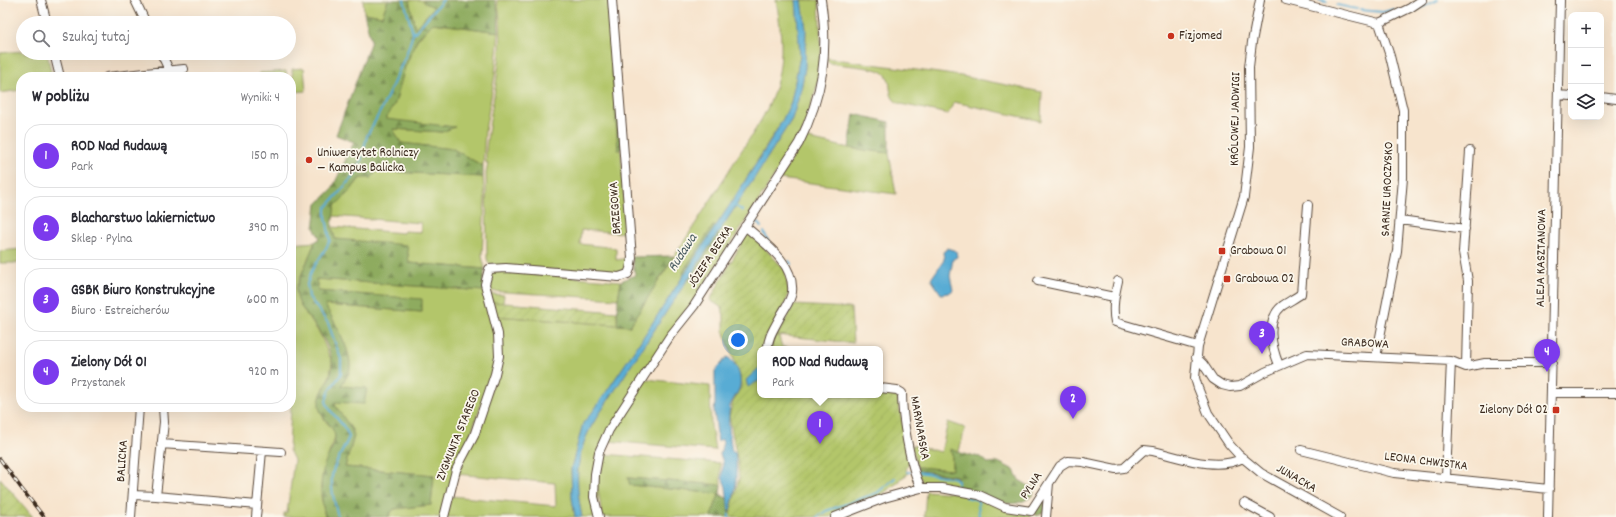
<!DOCTYPE html>
<html lang="pl">
<head>
<meta charset="utf-8">
<style>
  body { margin:0; font-family:Dekko,sans-serif; background:#f2f2f3; color:#2b2b33 }
  .controls { position:absolute; right:12px; top:12px; display:grid; overflow:hidden; border-radius:8px; box-shadow:0 4px 16px #0002 }
  .controls button { width:36px; height:36px; display:grid; place-items:center; padding:0; border:0; border-bottom:1px solid #e1e1e2; background:#fff; color:#2b2b33; font:20px sans-serif }
  .you { position:absolute; left:738px; top:340px; width:14px; height:14px; margin:-10px; border:3px solid #fff; border-radius:50%; background:#1a73e8; box-shadow:0 0 0 6px #1a73e833 }
  .badge { display:grid; place-items:center; width:26px; height:26px; border-radius:50%; background:#7c3aed; color:#fff; font-size:13px; font-weight:700 }
  .pin { position:absolute; translate:-50% -33px; filter:drop-shadow(0 1px 2px #0008) }
  .pin::after { content:''; position:absolute; top:21px; width:14px; height:12px; background:inherit; clip-path:polygon(0 0,100% 0,50% 100%) }
  .popup { position:absolute; left:757px; top:346px; width:126px; height:52px; box-sizing:border-box; display:grid; place-content:center; border-radius:8px; background:#fff; filter:drop-shadow(0 1px 3px #0005); font-size:13px; white-space:nowrap; color:#7c7c81 }
  .popup b { font-size:15px; color:#2b2b33 }
  .popup::after { content:''; position:absolute; left:50%; top:100%; margin-left:-8px; border:8px solid transparent; border-top-color:#fff }
  .list { margin:0; padding:0; list-style:none }
  h2 { display:flex; justify-content:space-between; align-items:center; height:52px; margin:0; padding:0 16px; font-size:17px }
  h2 small { font-size:13px; font-weight:400; color:#7c7c81 }
  .list li { display:grid; grid-template-columns:26px 1fr auto; gap:12px; align-items:center; box-sizing:border-box; height:64px; margin:0 8px 8px; padding:0 8px; border:1px solid #e1e1e2; border-radius:16px }
  .list b { display:block; font-size:15px; white-space:nowrap }
  .list p { margin:0; font-size:13px; white-space:nowrap; color:#7c7c81 }
  .list em { font-size:13px; font-style:normal; color:#7c7c81 }
  .icon { flex:none; width:22px; height:22px; fill:none; stroke:currentColor; stroke-width:2; stroke-linecap:round; stroke-linejoin:round }
  .map { position:relative; flex:none; width:1616px; height:517px; overflow:hidden }
  .search { position:absolute; background:#fff; box-shadow:0 4px 16px #0002; left:16px; top:16px; width:280px; height:44px; display:flex; align-items:center; gap:10px; box-sizing:border-box; padding:0 14px; border-radius:22px; color:#7c7c81; font-size:15px }
  .panel { position:absolute; background:#fff; box-shadow:0 4px 16px #0002; left:16px; top:72px; width:280px; height:340px; border-radius:16px }
  .map>svg:first-child { display:block }
  .grass { fill:#b3c66a; stroke:#777844 }
  .forest { fill:url(#forest-firs); stroke:#646a3e }
  .garden { fill:url(#garden-furrows); stroke:#777844 }
  .water { fill:#58acd4; stroke:#4a6b79 }
  .lines { fill:none; stroke-linecap:round; stroke-linejoin:round }
  .stream { stroke:#58acd4; stroke-width:2 }
  .minor-casing { stroke:#574638; stroke-width:10 }
  .minor { stroke:#fff; stroke-width:8 }
  .rail-casing { stroke:#3b2a1e; stroke-width:3.5 }
  .rail { stroke:#fbf7ec; stroke-width:2; stroke-dasharray:6; stroke-linecap:butt }
  .poi-dot { fill:#c8321e; stroke:#fbf7ec; stroke-width:1.5 }
  .labels { text-anchor:middle; dominant-baseline:central; stroke-width:3.5; stroke-linejoin:round; paint-order:stroke }
  .poi-label { font-size:13px; fill:#3b2a1e; stroke:#fbf7ec; text-anchor:start }
  .street-label { font-size:13px; fill:#3b2a1e; stroke:#fbf7ec }
  .water-label { font-size:14px; font-style:italic; fill:#45585e; stroke:#fbf7ec }
</style>
</head>
<body>
<div class="map">
<svg width="1616" height="517" viewBox="0 0 1616 517">
  <defs>
    <pattern id="forest-firs" width="22" height="20" patternUnits="userSpaceOnUse"><rect width="22" height="20" fill="#8eab5e"/><path d="M5 1l3.5 6h-7zM16 11l3.5 6h-7z" fill="#758b4d"/></pattern>
    <pattern id="garden-furrows" width="10" height="10" patternUnits="userSpaceOnUse"><rect width="10" height="10" fill="#b3c66a"/><path d="M-1 1l2-2M0 10L10 0M9 11l2-2" fill="none" stroke="#9baa5b"/></pattern>
  </defs>
  <rect width="100%" height="100%" fill="#fbf7ec"/>
  <filter id="ink" filterUnits="userSpaceOnUse"><feTurbulence type="fractalNoise" baseFrequency=".025" numOctaves="2"/><feDisplacementMap in="SourceGraphic" scale="8" xChannelSelector="R" yChannelSelector="G"/><feConvolveMatrix kernelMatrix="1 2 1 2 8 2 1 2 1" color-interpolation-filters="sRGB"/></filter>
  <filter id="wash" filterUnits="userSpaceOnUse"><feTurbulence type="fractalNoise" baseFrequency=".012" numOctaves="4" result="noise"/><feDisplacementMap in="SourceGraphic" scale="16" xChannelSelector="R" yChannelSelector="G"/><feGaussianBlur stdDeviation="0.9" result="paint"/><feColorMatrix in="noise" values="0 0 0 0 0 0 0 0 0 0 0 0 0 0 0 0 0 1.4 0 .05"/><feComposite in="paint" operator="in"/></filter>
  <g filter="url(#wash)">
    <rect width="100%" height="100%" fill="#f7e4cd"/>
    <path class="grass" d="M363,0H388L382,16L364,13Z
      M409,0H424L423,2L435,7L415,28Z
      M497,0H612L626,233L581,230L580,244L616,248V260L629,258L628,268L622,274L493,266L489,264L487,259L486,173L488,163H486C485,148 488,135 490,120C496,81 506,39 497,0Z
      M776,0H796L800,56L791,102L782,121L769,142L731,203L634,351L594,410L583,423L571,469L572,498L575,517H446L451,496L556,506L555,483L456,474L498,372L495,316L630,326C665,269 703,214 738,156C753,133 771,109 777,81C784,54 781,27 776,0Z
      M802,0H819L822,70L802,133L599,449L597,517H582C575,483 575,456 592,425L755,177L792,119L801,90L805,68L806,29Z
      M433,23L499,32L495,75L485,131L483,166L453,149L401,143L393,129L442,132L386,119L395,103L405,67L417,40Z
      M23,51V53H47L52,77H21V90L0,93V53Z
      M827,58L961,76L1042,92L1041,121L954,102L948,114L901,104C884,98 895,83 884,73C877,67 840,65 829,63Z
      M304,68L306,91L294,92L292,69Z
      M286,71L287,77H259V73Z
      M804,138L849,148L889,153L896,194L780,179Z
      M377,171L483,177L485,199L482,256L485,269L408,263V253L353,241L335,239L332,227L403,233L404,231L421,232V223L333,216L335,206L350,191L361,177Z
      M315,242L296,288L300,305L320,334L332,362L330,375L321,394L320,409L324,419L334,431L335,438L329,453L321,484V496L325,517H284V513H287L294,460L289,450L293,361L291,342V244Z
      M21,249V263H0V251Z
      M495,270L621,281L618,299L489,291L487,284L491,272Z
      M316,279L485,291C491,315 496,339 495,364L442,517H388L393,509L431,505L434,475L345,467L354,436L352,430L335,405V402L367,389L341,386C343,382 347,377 349,373C355,355 333,320 325,305L422,312L421,300L318,291Z
      M490,294L504,295L503,303L492,302Z
      M773,335L779,336L782,347L799,349H771Z
      M646,379L710,386L711,426L715,450L607,441Z
      M948,422L965,428L958,455L952,453V470L917,467L911,445L941,452Z
      M602,454L720,463L721,485L628,478L630,485L720,494L711,517H602L598,488V476Z
      M917,470L957,477L958,487L926,486L923,484Z
      M926,491L959,493L1026,512L1032,517H924Z"/>
    <path class="forest" d="M388,0H409L415,28L434,7L423,2L424,0H495L498,11L499,32L433,23L417,39L405,67L395,103L386,119L455,127L442,132L393,129L401,143L453,149L483,166V177L377,171L371,178H360L350,191L335,206L332,227L335,239L407,245L409,263L485,269L483,281L485,291L316,279L318,291L422,299V312L325,305C333,320 355,355 349,372C347,377 343,382 341,386L367,388L364,404L335,402V405L352,430L354,436L345,467L434,475L431,505L394,509L388,517H325C321,497 319,483 325,463C328,454 335,446 335,437C335,425 317,417 319,402C321,388 335,376 332,361C330,349 322,335 315,325C306,313 296,305 296,288L315,242L320,238L314,228L317,204L332,189L354,142L336,135L371,41L364,13L382,16Z
      M612,67H616L622,149L618,150Z
      M854,114L889,122V153L849,148Z
      M713,226H715L719,236L690,280H687L683,273L685,268Z
      M674,256L630,326L617,325L618,299L621,281L635,275L632,257Z
      M950,449L967,455L981,457L988,463L998,462L1014,470L1019,480L1029,486L1035,487L1033,495C1007,517 986,490 958,487L957,476L917,470V467L952,470V453L950,452Z
      M628,478L721,485L720,494L726,498H735L729,517H711L719,494L630,485Z
      M1045,494V511L1037,516L1033,511Z"/>
    <path class="garden" d="M747,233L759,242L785,270L789,294L767,349H760V395H880V391L896,392L910,460L906,470L908,474L900,479V481L877,498L850,506L830,517H729L739,479L738,463L729,416L733,402L741,386L740,376L724,333V316L722,308L710,300Z
      M492,302L617,312V325L495,316Z
      M794,305L851,308L853,343L777,335Z
      M0,478L33,517L0,516Z"/>
    <path class="water" d="M796,0H802L806,29L805,68L801,90L792,119L755,177L592,425C575,456 575,483 582,517H575L572,498L571,469L583,423L594,410L634,351L731,203L770,142L782,121L791,102L800,56Z
      M948,248L956,251L957,257L953,259L950,276L953,290L949,293L941,294L931,279L944,260L943,252Z
      M727,357C737,362 743,379 739,389C737,395 732,400 730,406C727,420 730,438 732,452H735C738,474 736,492 729,514L726,487L722,477L723,462L720,454L723,442L721,439L718,442L714,411L715,404V371Z
      M760,367V380L748,387L746,380Z"/>
    <g class="lines">
      <path class="stream" d="M1319,0L1327,2
        M1337,5L1357,9
        M1360,10L1383,12L1394,9
        M1410,13L1438,0
        M413,34L443,0
        M734,205L743,211
        M754,219L761,227
        M764,232L768,241
        M789,261L791,264
        M787,313L792,304
        M781,324L784,318
        M907,472H911
        M918,472L955,478L958,481L957,488
        M966,497L978,500L979,517
        M338,517C335,503 329,485 333,471C337,459 344,449 349,437C345,422 330,416 326,401L329,391L341,374V359L328,323L309,297L307,284L312,270L326,248L330,240L326,217V208L355,174L360,164L367,136L382,108L406,55L413,34L404,0
        M729,517V514
        M817,517L826,511L877,493L895,478"/>
    </g>
  </g>
  <g filter="url(#ink)">
    <g class="lines">
      <g class="minor-casing">
        <path id="minor" d="M41,0L47,23
          M135,0L146,23
          M1260,0L1252,42L1249,67L1250,147L1244,197L1198,346L1195,378L1198,388L1208,413L1229,444L1238,454L1261,473L1340,517
          M1286,0L1379,23L1410,8L1422,0
          M54,53L60,77
          M161,53L169,70
          M107,77L184,69
          M1558,95L1571,96
          M1601,97L1616,99
          M1400,220L1465,229
          M745,226C764,243 795,263 792,292C791,301 784,309 780,317C775,327 767,338 768,349
          M1038,281L1114,297
          M1118,281C1115,294 1112,308 1115,322L1198,346
          M1196,357L1203,364L1213,379L1222,385L1230,387L1240,386L1265,372L1307,354L1451,361L1466,367L1485,363H1552
          M1376,357L1397,251L1403,178V110L1390,56L1379,23
          M1279,365C1272,348 1265,320 1282,306C1288,302 1295,298 1301,294L1308,205
          M1466,367L1468,281L1463,252L1470,151
          M880,388L897,390L902,393C902,418 910,467 921,488
          M1552,393H1616
          M161,444L281,452
          M1301,450L1394,473L1549,489
          M1446,477L1451,361
          M133,495L156,496L164,422L163,407
          M156,496L257,505
          M1244,503L1270,517
          M1031,511L1060,466L1068,461L1083,462L1116,469L1124,468L1144,450L1153,451C1180,457 1216,472 1243,458
          M131,517L139,407
          M256,517L262,451
          M444,517L456,470L474,436L495,374L499,356L498,334L485,284L489,269L506,268L619,277L628,274L630,269L632,258L612,0
          M599,517L594,497L595,474L599,452L609,430L670,336L694,306L799,143C823,95 829,53 821,0
          M835,517L884,498L921,488H941L979,495L1005,507L1031,511
          M1046,517L1049,483
          M1548,517L1560,0"/>
      </g>
      <use href="#minor" class="minor"/>
      <g class="rail-casing">
        <path id="rail" d="M0,459L21,488L44,517"/>
      </g>
      <use href="#rail" class="rail"/>
    </g>
  </g>
  <g class="poi-dot">
    <circle cx="1171" cy="36" r="4"/>
    <circle cx="309" cy="160" r="4"/>
    <rect x="1218" y="247" width="8" height="8" rx="2"/>
    <rect x="1223" y="275" width="8" height="8" rx="2"/>
    <rect x="1552" y="406" width="8" height="8" rx="2"/>
  </g>
  <g class="labels">
    <g class="poi-label">
      <text x="1179" y="36">Fizjomed</text>
      <text x="317" y="153">Uniwersytet Rolniczy<tspan x="317" dy="15">— Kampus Balicka</tspan></text>
      <text x="1230" y="251">Grabowa 01</text>
      <text x="1235" y="279">Grabowa 02</text>
      <text x="1548" y="410" text-anchor="end">Zielony Dół 02</text>
    </g>
    <g class="street-label">
      <text transform="translate(1236 119) rotate(-89)">KRÓLOWEJ JADWIGI</text>
      <text transform="translate(1388 189) rotate(-88)">SARNIE UROCZYSKO</text>
      <text transform="translate(616 208) rotate(-94)">BRZEGOWA</text>
      <text transform="translate(711 257) rotate(-57)">JÓZEFA BECKA</text>
      <text transform="translate(1542 258) rotate(-89)">ALEJA KASZTANOWA</text>
      <text transform="translate(1365 344) rotate(3)">GRABOWA</text>
      <text transform="translate(919 428) rotate(80)">MARYNARSKA</text>
      <text transform="translate(459 435) rotate(-68)">ZYGMUNTA STAREGO</text>
      <text transform="translate(123 461) rotate(-86)">BALICKA</text>
      <text transform="translate(1426 462) rotate(7)">LEONA CHWISTKA</text>
      <text transform="translate(1296 479) rotate(30)">JUNACKA</text>
      <text transform="translate(1032 486) rotate(-57)">PYLNA</text>
    </g>
    <g class="water-label">
      <text transform="translate(683 253) rotate(-57)">Rudawa</text>
    </g>
  </g>
</svg>
<div class="controls">
<button>+</button>
<button>−</button>
<button><svg class="icon" aria-label="layers" viewBox="0 0 24 24"><path d="M12 4l9 5-9 5-9-5zM3 14l9 5 9-5"/></svg></button>
</div>
<div class="you"></div>
<div class="pin badge" style="left:820px;top:444px">1</div>
<div class="popup"><b>ROD Nad Rudawą</b>Park</div>
<div class="pin badge" style="left:1073px;top:419px">2</div>
<div class="pin badge" style="left:1262px;top:354px">3</div>
<div class="pin badge" style="left:1547px;top:372px">4</div>
<div class="search"><svg class="icon" aria-label="search" viewBox="0 0 24 24"><circle cx="10" cy="10" r="6"/><path d="M15 15l6 6"/></svg>Szukaj tutaj</div>
<section class="panel">
<h2>W pobliżu<small>Wyniki: 4</small></h2>
<ul class="list">
<li><span class="badge">1</span><div><b>ROD Nad Rudawą</b><p>Park</p></div><em>150 m</em></li>
<li><span class="badge">2</span><div><b>Blacharstwo lakiernictwo</b><p>Sklep · Pylna</p></div><em>390 m</em></li>
<li><span class="badge">3</span><div><b>GSBK Biuro Konstrukcyjne</b><p>Biuro · Estreicherów</p></div><em>600 m</em></li>
<li><span class="badge">4</span><div><b>Zielony Dół 01</b><p>Przystanek</p></div><em>920 m</em></li>
</ul>
</section>
</div>
</body>
</html>
